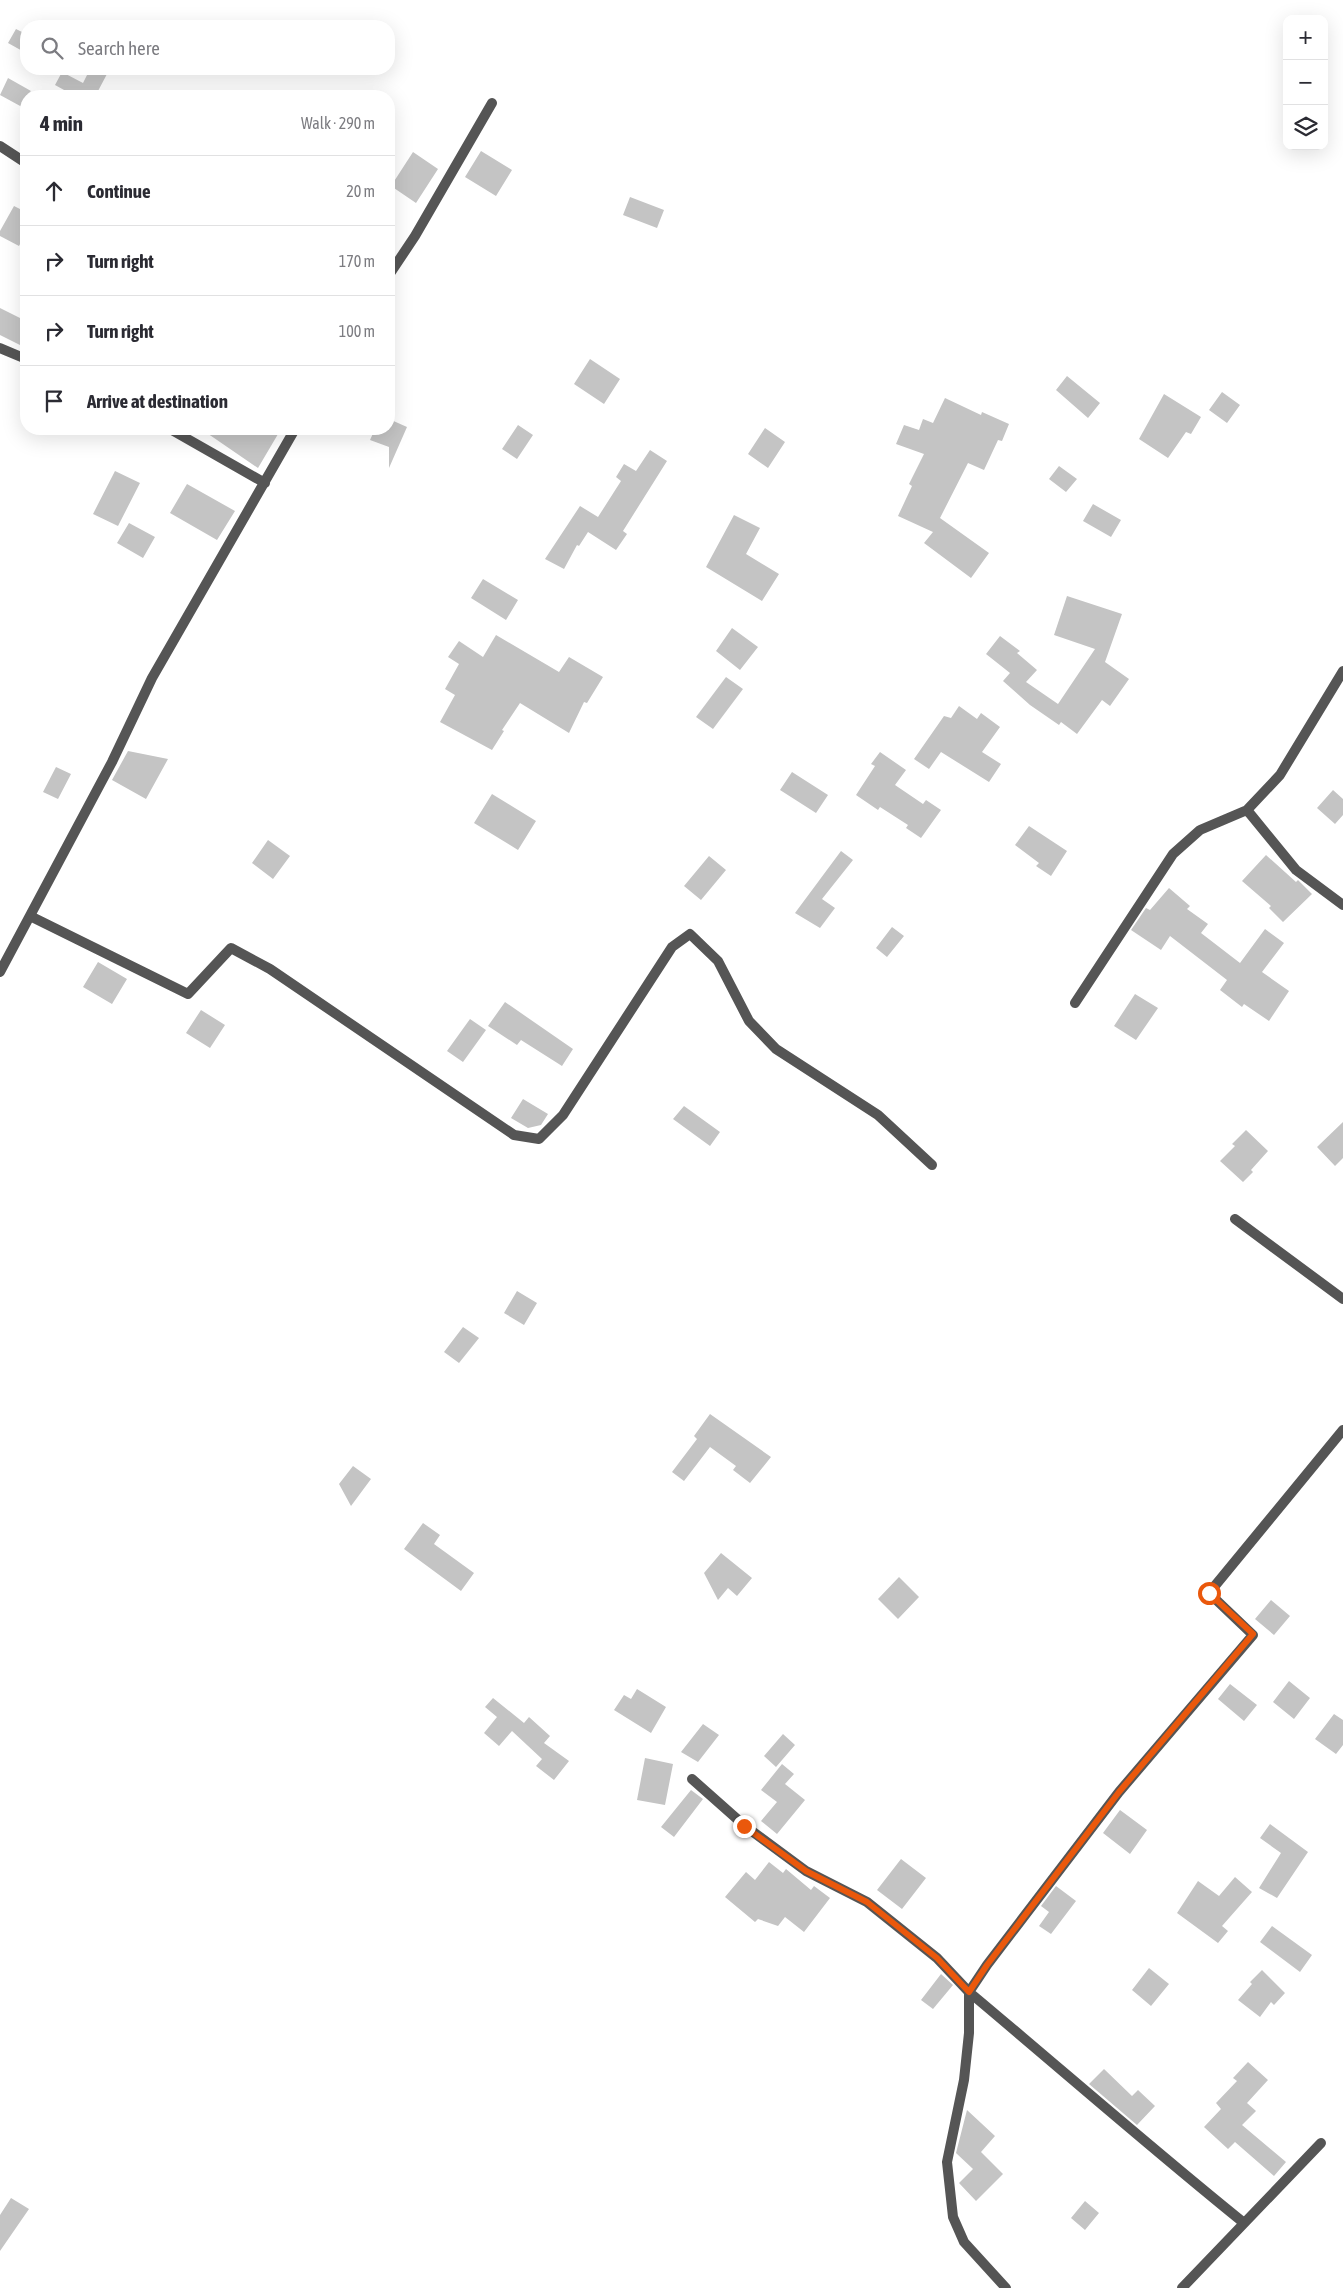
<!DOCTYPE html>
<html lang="en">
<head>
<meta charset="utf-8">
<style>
  body { margin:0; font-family:"Asap Condensed",sans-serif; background:#f2f2f3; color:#2b2b33 }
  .controls { position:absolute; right:15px; top:15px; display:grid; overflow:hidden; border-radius:10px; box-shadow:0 5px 20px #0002 }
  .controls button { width:45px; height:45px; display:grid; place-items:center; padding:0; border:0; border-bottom:1px solid #e1e1e2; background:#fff; color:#2b2b33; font:25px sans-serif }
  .stop { position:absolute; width:15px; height:15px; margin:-11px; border:4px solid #ea580c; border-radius:50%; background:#fff }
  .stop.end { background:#ea580c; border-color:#fff; box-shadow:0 1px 5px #0008 }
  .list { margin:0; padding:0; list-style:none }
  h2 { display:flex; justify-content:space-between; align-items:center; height:65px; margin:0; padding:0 20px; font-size:21px }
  h2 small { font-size:16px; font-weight:400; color:#7c7c81 }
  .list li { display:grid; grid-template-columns:32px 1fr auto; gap:15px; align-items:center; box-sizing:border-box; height:70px; padding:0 20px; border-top:1px solid #e1e1e2 }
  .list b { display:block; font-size:19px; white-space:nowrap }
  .list em { font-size:16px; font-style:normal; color:#7c7c81 }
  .icon { flex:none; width:28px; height:28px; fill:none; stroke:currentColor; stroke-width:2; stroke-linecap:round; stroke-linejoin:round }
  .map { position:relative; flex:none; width:1343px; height:2288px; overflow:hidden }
  .search { position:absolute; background:#fff; box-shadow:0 5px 20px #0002; left:20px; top:20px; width:375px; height:55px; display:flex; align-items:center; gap:12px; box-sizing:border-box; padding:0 18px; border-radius:20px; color:#7c7c81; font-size:19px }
  .panel { position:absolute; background:#fff; box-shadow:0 5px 20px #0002; left:20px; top:90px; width:375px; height:345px; border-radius:20px }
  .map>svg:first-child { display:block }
  .building { fill:#c4c4c4 }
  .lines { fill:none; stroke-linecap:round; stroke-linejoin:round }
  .street { stroke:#555; stroke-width:10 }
  .route { stroke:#ea580c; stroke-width:6 }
</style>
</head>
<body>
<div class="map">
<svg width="1343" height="2288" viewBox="0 0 1343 2288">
  <rect width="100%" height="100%" fill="#fff"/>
  <path class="building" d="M16,29L26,34V53L8,43Z
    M90,69H97L107,74L98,91L108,96H75L55,85L62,72L83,83Z
    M8,78L31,91L26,96L22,107L0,95Z
    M481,151L512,170L496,196L465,177Z
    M413,152L438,169L416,203L391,186Z
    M630,197L664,210L657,228L623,215Z
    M14,206L26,212V232L19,246L0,236V231Z
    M0,308L26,321V348L0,335Z
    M590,359L620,379L604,404L574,384Z
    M1067,376L1100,403L1088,418L1056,390Z
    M1222,392L1240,405L1227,423L1209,410Z
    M1164,394L1201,417L1191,434L1186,432L1168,458L1139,439Z
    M945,398L981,415L982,412L1009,424L1002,441L998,440L984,470L968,463L940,518L989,553L971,578L924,543L933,532L898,516L912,486L909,484L924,454L896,444L904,425L919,430L923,419L933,423Z
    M389,419L407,427L389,468V447L370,440L375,429H389Z
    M518,425L533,435L517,459L502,449Z
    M765,428L785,442L768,468L748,454Z
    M201,429H281L258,468Z
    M650,450L667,461L623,531L627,534L616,550L588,532L579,546L577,545L564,569L545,559L580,506L598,517L621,481L616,477L624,464L636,471Z
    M1059,466L1077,479L1066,492L1049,479Z
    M115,471L140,483L118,526L93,514Z
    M187,484L235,511L217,540L170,513Z
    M1093,504L1121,520L1111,537L1083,521Z
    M734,515L760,528L746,554L779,574L762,601L706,567Z
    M129,523L155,537L143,558L117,543Z
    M483,579L518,600L506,620L471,598Z
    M1067,596L1122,614L1105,662L1129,679L1110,706L1102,700L1077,734L1061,722L1059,725L1030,705L1003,681L1010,673L986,654L1000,636L1020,651L1017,653L1037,670L1026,682L1058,704L1095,649L1054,635Z
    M732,628L758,647L740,670L716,651Z
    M496,635L559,672L569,657L603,677L587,703L584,702L569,733L520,703L502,730L504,731L492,750L440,722L455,695L445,689L459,664L448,657L459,641L483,657Z
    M726,677L743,689L713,729L696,717Z
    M959,706L977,719L981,713L1000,727L982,752L1001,764L989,782L941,752L929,769L914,759L944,716L951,718Z
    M128,751L168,759L146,799L112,780Z
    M880,752L906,770L895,785L923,804L926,800L941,810L921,838L906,828L908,825L880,807L878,810L856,795L875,766L871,764Z
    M56,767L71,774L58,799L43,792Z
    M792,772L828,795L816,813L780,790Z
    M1333,790L1343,799V815L1335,824L1317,808Z
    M492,794L536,821L518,850L474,823Z
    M1029,826L1067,851L1051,876L1036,866L1039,863L1015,845Z
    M268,840L290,856L273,879L252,863Z
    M841,851L853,860L822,899L835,908L820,928L795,913Z
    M1266,855L1296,882L1298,880L1312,894L1283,922L1269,908L1271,906L1242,881Z
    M709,856L726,870L701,900L684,886Z
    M1169,888L1190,906L1187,909L1208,924L1201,933L1240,963L1265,929L1284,943L1262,972L1289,991L1269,1021L1244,1004L1242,1007L1220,990L1227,980L1170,936L1161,950L1131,930L1146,908L1150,910Z
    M892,927L904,936L887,957L876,948Z
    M98,962L127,979L112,1004L83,987Z
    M1135,994L1158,1008L1136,1040L1114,1026Z
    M505,1002L573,1049L562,1066L521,1040L517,1045L488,1026Z
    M201,1010L225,1025L210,1048L186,1033Z
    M470,1019L486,1030L463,1062L447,1051Z
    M523,1099L548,1114L541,1125L528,1128L511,1118Z
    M684,1106L720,1132L710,1146L673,1119Z
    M1343,1122V1158L1335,1166L1317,1147Z
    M1246,1130L1268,1151L1251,1170L1253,1172L1243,1182L1220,1161L1235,1146L1232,1144Z
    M517,1291L537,1303L524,1325L504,1313Z
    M463,1327L479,1338L459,1363L444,1352Z
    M710,1414L771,1457L750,1483L733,1470L736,1466L710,1447L684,1481L672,1472L697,1439L694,1436Z
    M353,1466L371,1479L351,1506L339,1484Z
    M423,1523L440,1535L434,1544L474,1573L461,1591L404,1549Z
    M721,1553L752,1578L737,1596L728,1588L718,1600L704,1573Z
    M899,1577L919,1597L898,1619L878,1599Z
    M1271,1600L1290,1616L1274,1635L1255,1619Z
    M1289,1681L1310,1698L1294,1719L1273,1702Z
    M1230,1684L1257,1705L1244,1721L1218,1699Z
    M637,1689L666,1707L651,1733L614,1710L624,1695L631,1699Z
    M493,1698L524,1723L529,1717L550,1736L544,1743L569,1761L554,1780L536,1766L542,1759L512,1731L499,1746L484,1733L497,1717L485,1707Z
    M1334,1714L1343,1720V1745L1336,1754L1315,1739Z
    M703,1724L719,1735L698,1762L681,1752Z
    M783,1734L795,1745L776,1767L764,1756Z
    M645,1758L673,1764L665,1805L637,1800Z
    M782,1764L794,1774L785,1784L805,1800L777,1834L761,1821L777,1802L761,1790Z
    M691,1790L703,1799L674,1837L661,1827Z
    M1120,1810L1147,1830L1130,1854L1103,1833Z
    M1270,1824L1308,1852L1277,1898L1259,1888L1281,1853L1260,1838Z
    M901,1859L926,1878L902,1909L877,1890Z
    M769,1862L783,1873L786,1869L811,1890L814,1886L830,1898L804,1932L785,1917L778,1926L758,1919L755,1922L725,1897L746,1872L755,1880Z
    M1235,1877L1252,1892L1222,1926L1228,1931L1218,1943L1177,1913L1198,1881L1219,1896Z
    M1056,1886L1076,1901L1051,1934L1039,1926L1049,1912L1041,1906Z
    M1272,1926L1312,1955L1300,1972L1260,1942Z
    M1149,1968L1169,1984L1151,2006L1132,1990Z
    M1262,1970L1285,1993L1274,2005L1271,2002L1260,2017L1238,2000L1252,1984L1250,1982Z
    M941,1974L953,1985L933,2009L921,2000Z
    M1248,2062L1268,2080L1247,2103L1256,2111L1242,2125L1286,2162L1274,2176L1235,2142L1228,2149L1204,2127L1221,2109L1216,2103L1237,2081L1233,2078Z
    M1104,2069L1132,2096L1138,2090L1155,2106L1137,2125L1089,2084Z
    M967,2110L995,2136L981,2152L1003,2174L976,2201L959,2183L973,2169L956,2153Z
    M11,2198L29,2209L0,2251V2215Z
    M1085,2201L1099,2213L1085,2230L1071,2218Z"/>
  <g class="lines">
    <path class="street" d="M0,146L26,163
      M389,275L415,236L492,103
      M0,348L26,359
      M170,429L265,483
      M1247,810L1296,870L1343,905
      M30,916L188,994L231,948L270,969L514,1135L539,1139L563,1115L672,947L690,934L718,961L749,1021L776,1049L878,1115L932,1165
      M0,972L112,762L152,678L295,429
      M1075,1003L1173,854L1200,830L1247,810L1280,775L1343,671
      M1235,1219L1343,1299
      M692,1779L745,1826L806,1871L867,1902L937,1958L969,1992V2033L964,2080L947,2162L953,2217L964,2242L1006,2288
      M1244,2223C1151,2148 1061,2069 969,1992L987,1965L1119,1792L1253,1635L1209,1593L1343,1430
      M1182,2288L1321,2143"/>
  </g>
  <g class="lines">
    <path class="route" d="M744,1826L806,1871L867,1902L937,1958L969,1992L987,1965L1119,1792L1253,1634L1209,1593"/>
  </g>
</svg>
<div class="controls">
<button>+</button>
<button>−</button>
<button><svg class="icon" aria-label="layers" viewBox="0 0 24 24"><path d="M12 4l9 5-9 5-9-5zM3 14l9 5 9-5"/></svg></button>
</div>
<div class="stop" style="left:1209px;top:1593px"></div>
<div class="stop end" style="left:744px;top:1826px"></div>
<div class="search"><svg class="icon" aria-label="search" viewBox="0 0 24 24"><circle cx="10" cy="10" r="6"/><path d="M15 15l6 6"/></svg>Search here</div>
<section class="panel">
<h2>4 min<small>Walk · 290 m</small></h2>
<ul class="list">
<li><svg class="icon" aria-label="ahead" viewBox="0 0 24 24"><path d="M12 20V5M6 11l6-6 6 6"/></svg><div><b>Continue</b></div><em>20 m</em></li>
<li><svg class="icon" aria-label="right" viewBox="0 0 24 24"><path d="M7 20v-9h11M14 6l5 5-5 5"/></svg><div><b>Turn right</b></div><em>170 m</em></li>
<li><svg class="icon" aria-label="right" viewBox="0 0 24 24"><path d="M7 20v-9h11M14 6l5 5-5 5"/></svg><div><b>Turn right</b></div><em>100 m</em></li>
<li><svg class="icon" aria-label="arrive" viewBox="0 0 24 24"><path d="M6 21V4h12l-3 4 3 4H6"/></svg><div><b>Arrive at destination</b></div></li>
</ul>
</section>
</div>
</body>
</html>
